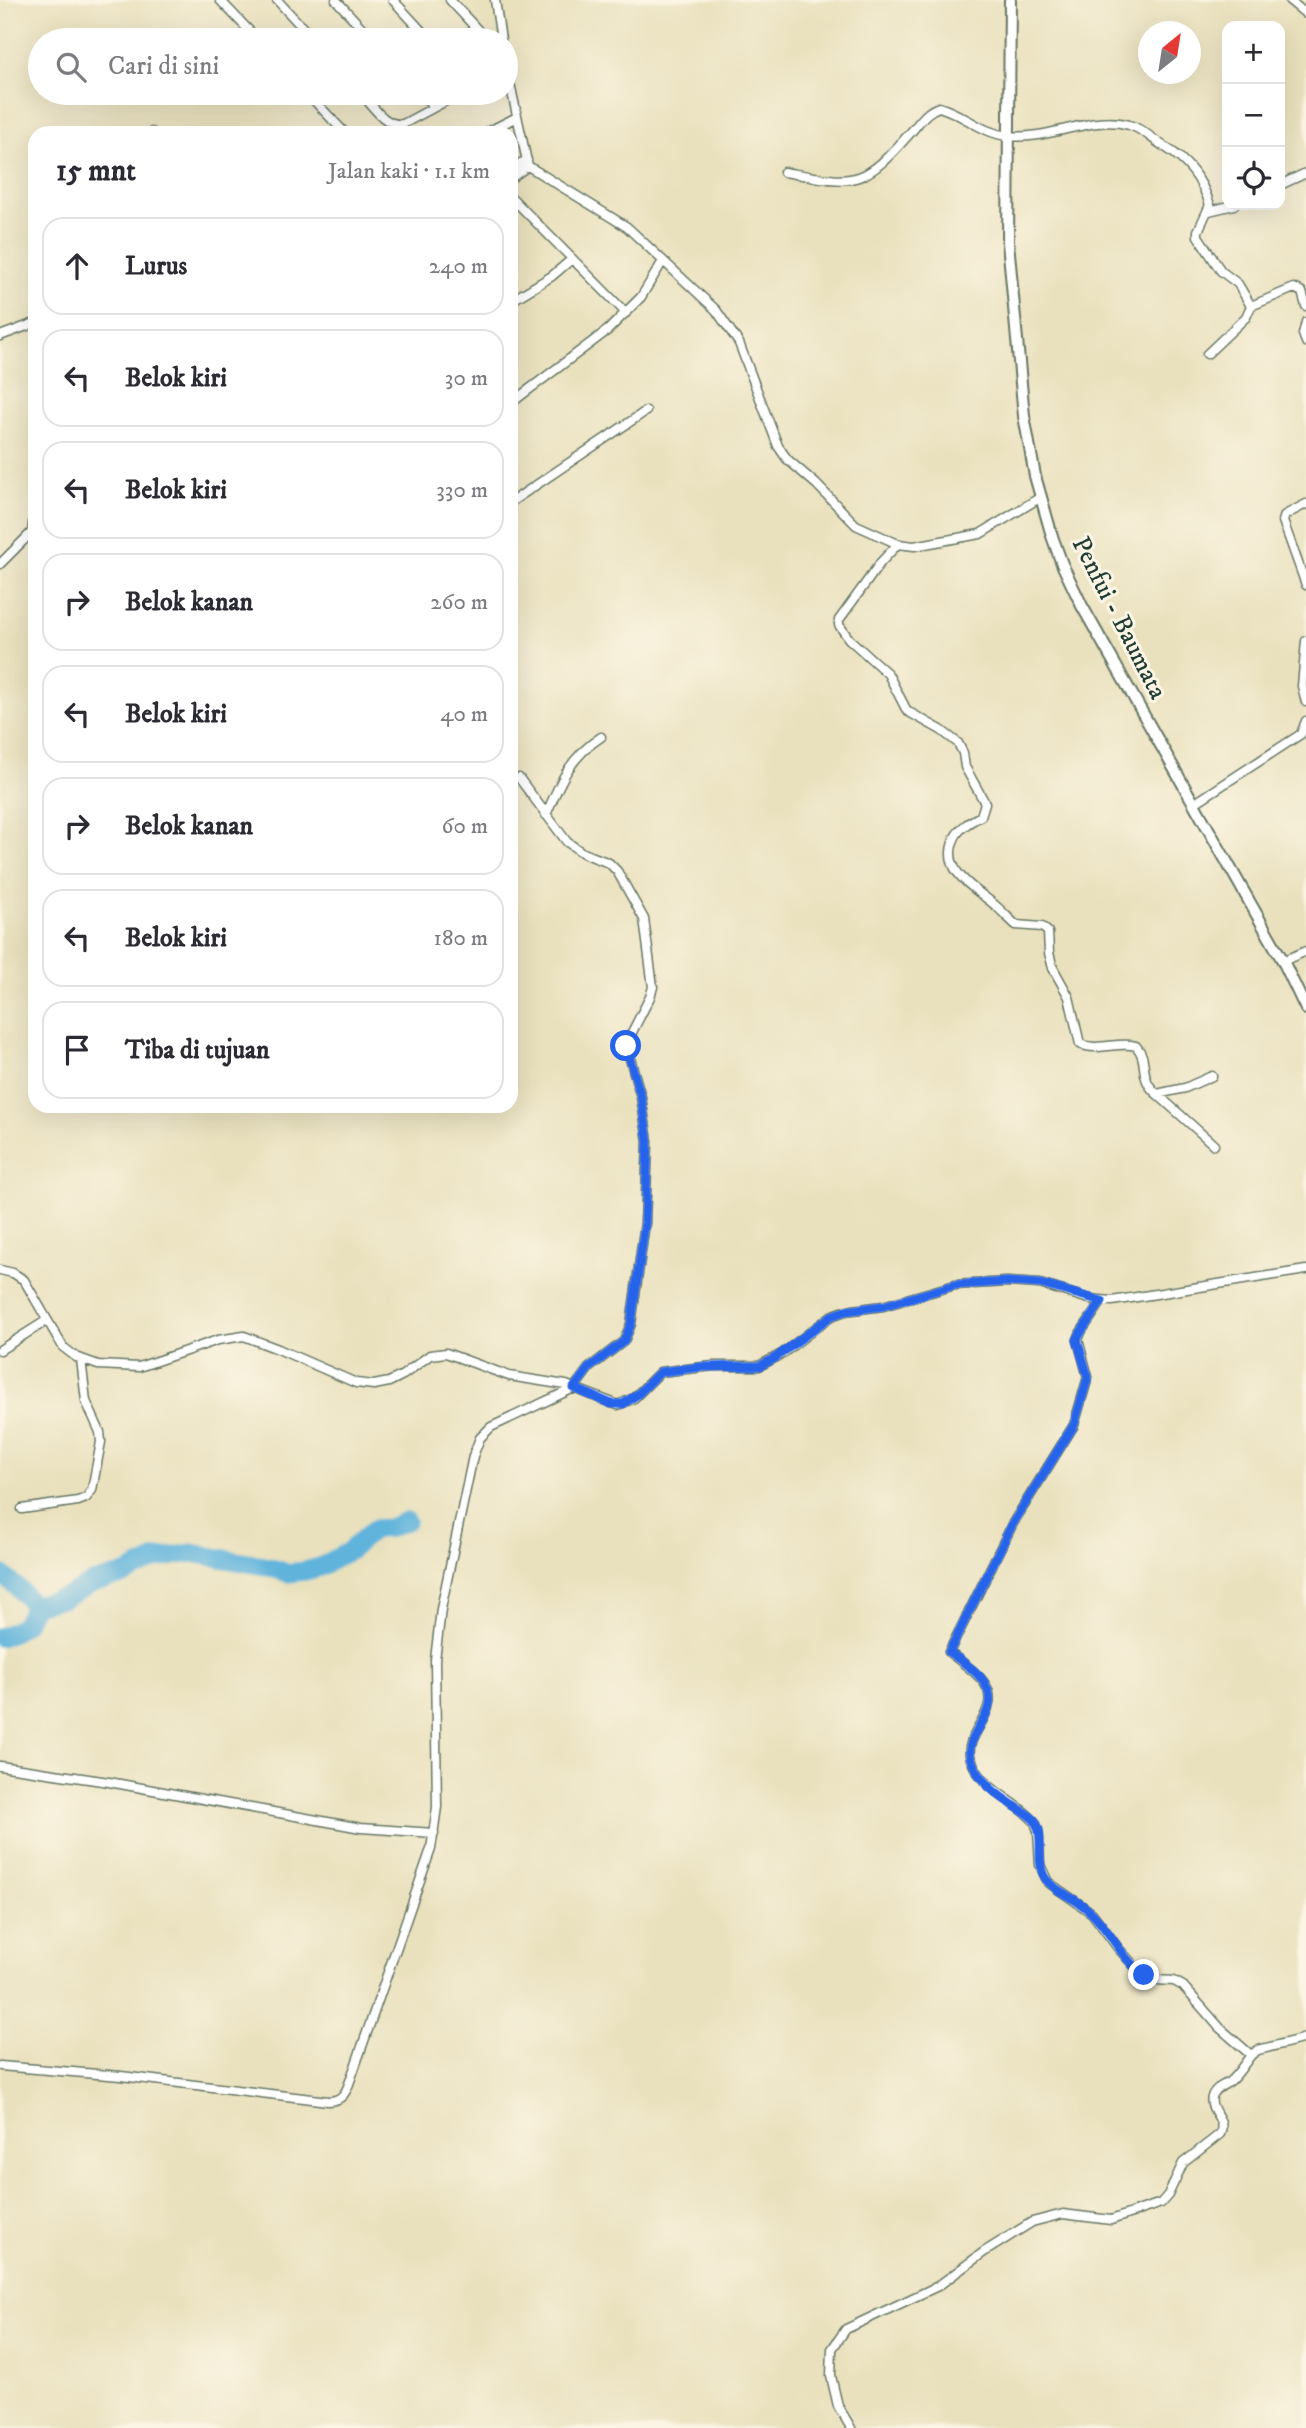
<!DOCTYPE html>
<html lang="id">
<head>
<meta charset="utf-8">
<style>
  body { margin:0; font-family:"IM FELL DW Pica",serif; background:#f2f2f3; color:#2b2b33 }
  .controls { position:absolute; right:21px; top:21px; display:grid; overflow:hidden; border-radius:14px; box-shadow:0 7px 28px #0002 }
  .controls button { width:63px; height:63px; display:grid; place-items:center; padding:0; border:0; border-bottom:2px solid #e1e1e2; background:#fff; color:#2b2b33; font:35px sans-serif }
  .compass { position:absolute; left:1138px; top:21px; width:63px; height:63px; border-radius:50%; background:#fff; box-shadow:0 7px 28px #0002; rotate:30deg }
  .stop { position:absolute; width:21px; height:21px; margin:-16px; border:5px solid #2563eb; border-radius:50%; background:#fff }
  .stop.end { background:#2563eb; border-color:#fff; box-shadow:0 2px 7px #0008 }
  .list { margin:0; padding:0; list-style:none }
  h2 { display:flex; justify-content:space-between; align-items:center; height:91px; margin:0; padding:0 28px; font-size:30px }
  h2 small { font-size:23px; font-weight:400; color:#7c7c81 }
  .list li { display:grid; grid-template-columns:46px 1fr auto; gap:21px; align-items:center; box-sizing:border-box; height:98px; margin:0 14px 14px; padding:0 14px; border:2px solid #e1e1e2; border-radius:21px }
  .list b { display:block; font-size:26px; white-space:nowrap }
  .list em { font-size:23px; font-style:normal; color:#7c7c81 }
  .icon { flex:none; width:38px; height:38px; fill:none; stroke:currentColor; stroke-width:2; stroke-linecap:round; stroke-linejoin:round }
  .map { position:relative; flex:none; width:1306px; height:2428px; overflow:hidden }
  .search { position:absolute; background:#fff; box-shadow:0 7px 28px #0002; left:28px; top:28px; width:490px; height:77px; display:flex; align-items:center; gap:18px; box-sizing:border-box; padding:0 24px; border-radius:38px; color:#7c7c81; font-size:26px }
  .panel { position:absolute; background:#fff; box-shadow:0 7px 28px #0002; left:28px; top:126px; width:490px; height:987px; border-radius:21px }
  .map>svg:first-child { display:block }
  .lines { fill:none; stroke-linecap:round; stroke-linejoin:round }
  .river { stroke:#60b4dc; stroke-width:19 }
  .minor-casing { stroke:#667664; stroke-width:11 }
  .tertiary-casing { stroke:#667664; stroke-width:14 }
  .minor { stroke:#fff; stroke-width:8 }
  .tertiary { stroke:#fff; stroke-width:10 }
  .route { stroke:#2563eb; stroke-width:9 }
  .labels { text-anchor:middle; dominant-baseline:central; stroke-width:6; stroke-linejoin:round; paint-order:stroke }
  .street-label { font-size:26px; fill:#1f3d34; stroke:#fcf5e5 }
</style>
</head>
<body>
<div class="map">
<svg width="1306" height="2428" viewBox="0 0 1306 2428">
  <rect width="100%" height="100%" fill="#fcf5e5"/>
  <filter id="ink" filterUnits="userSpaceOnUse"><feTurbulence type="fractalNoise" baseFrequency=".0143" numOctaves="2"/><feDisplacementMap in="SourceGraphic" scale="14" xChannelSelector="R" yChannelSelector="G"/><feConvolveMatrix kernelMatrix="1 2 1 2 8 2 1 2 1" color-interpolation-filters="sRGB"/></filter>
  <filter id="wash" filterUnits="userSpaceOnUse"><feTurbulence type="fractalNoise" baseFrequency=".00686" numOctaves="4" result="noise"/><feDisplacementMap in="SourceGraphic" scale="28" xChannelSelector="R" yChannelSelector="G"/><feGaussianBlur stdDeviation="1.57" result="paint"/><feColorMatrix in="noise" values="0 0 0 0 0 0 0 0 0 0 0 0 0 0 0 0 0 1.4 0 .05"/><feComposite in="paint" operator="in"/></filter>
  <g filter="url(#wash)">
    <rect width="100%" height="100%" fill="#e9e1bd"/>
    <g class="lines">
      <path class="river" d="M0,1573L19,1589L33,1605L64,1598L93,1583L126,1574L156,1559L192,1553L265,1566L288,1573L305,1571L320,1567L349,1551L374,1529L389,1528L406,1521
        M0,1637C19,1630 28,1626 33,1605"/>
    </g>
  </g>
  <g filter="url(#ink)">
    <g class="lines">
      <g class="minor-casing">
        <path id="minor" d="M220,0L258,40
          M277,0L314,40
          M336,0L373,40
          M393,0L430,40
          M450,0L487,40
          M495,0L501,40
          M1289,0L1306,14
          M506,65L528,166L627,227L716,310L739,343L778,446L787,459L816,484L856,525L898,544L914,546L980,534L1041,497
          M307,93L345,133
          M361,93C373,106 384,126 403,124L461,93
          M421,93L434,107
          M151,133L152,132
          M485,133L517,117
          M511,168L527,160
          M784,172C856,184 861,189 911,132C920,122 926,111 939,107C964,114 981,133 1008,136C1049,141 1091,114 1129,125C1142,128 1153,140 1165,147C1188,161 1202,179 1210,205L1198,231V236L1221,271L1238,284L1251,306L1246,317L1207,354
          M511,178L528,166
          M1280,185L1306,173
          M511,197L626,313
          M1209,211L1234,205
          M511,301L552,276L572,259
          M1251,306L1294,288L1302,292L1306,306
          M1306,322L1303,334L1306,342
          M0,336L35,323
          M511,403L608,330L641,297L663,261
          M511,502L646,411
          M1306,504L1285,515L1283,521L1306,585
          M35,508L32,532H35
          M898,544L881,562L839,620V625L849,639L888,674L907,711L941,730L958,743L963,753L965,767L985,803L981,816C969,822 957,829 953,842C942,873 977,889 996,906C1003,912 1009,919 1016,925L1042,927L1048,932L1049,953L1053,968L1069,997L1080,1044C1097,1052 1118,1041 1136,1046C1150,1061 1137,1077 1157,1094L1185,1088L1212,1076
          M0,564L32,532
          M1306,641L1302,686L1306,702
          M1195,803L1301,734L1306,721
          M546,815C560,782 570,757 601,737
          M1283,961L1306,951
          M1157,1094L1214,1145
          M0,1270L13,1273L24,1280L63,1347L76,1357L98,1365L139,1367L218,1340L244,1336L278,1349L356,1383L374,1385L389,1382L403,1375L430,1355L446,1353L509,1376L566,1385L618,1405L634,1398L660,1372L713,1366H759L782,1354L831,1316L845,1311L883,1306L955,1285L1007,1282L1040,1284L1089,1299L1112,1301L1306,1270
          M1102,1301L1081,1332L1078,1340L1088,1377L1074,1425L1013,1523L949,1652C960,1661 973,1669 982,1680C1007,1709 961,1734 971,1759C983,1792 1014,1798 1035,1822L1038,1831L1040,1865L1048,1882L1092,1913L1118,1948L1140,1972L1156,1980L1174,1981L1183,1986L1220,2028L1251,2055L1258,2050L1306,2038
          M0,1350L46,1321
          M22,1509L78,1501L86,1498L92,1490L101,1442L100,1432L86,1401L81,1359
          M0,1766L109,1782L361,1828L434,1833
          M0,2066L121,2076L328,2101C342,2101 346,2093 350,2081L431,1849L437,1807L435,1660L441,1609L473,1456L480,1438L491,1427L574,1388L589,1368L624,1341L631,1324L645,1223L648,1141L641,1097L626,1044L650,997L653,987L644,919L617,871L609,863L583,853L567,842L519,778
          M851,2428L838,2406L831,2376L832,2349L846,2329L938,2286L984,2252L1032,2222L1063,2214L1111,2220L1161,2203L1168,2195L1183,2163L1220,2134C1227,2119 1208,2110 1212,2097C1214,2089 1222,2086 1229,2082C1238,2075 1244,2064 1251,2055"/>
      </g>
      <g class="tertiary-casing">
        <path id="tertiary" d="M1010,0L1008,242L1024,416L1035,476L1052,536L1062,564L1082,606L1283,961L1306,1009"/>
      </g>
      <use href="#minor" class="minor"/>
      <use href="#tertiary" class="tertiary"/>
    </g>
  </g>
  <g class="lines" filter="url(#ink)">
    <path class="route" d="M626,1046L641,1097L648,1141L645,1223L631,1324L624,1341L589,1368L574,1388L611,1404H623L638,1394L660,1372L701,1367L760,1366L775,1358L831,1316L845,1311L883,1306L955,1285L1007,1282L1040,1284L1102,1301L1081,1332L1077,1340L1088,1377L1074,1425L1013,1523L949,1652C961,1661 978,1671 985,1684C1003,1713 962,1735 971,1759C978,1780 995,1794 1013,1805C1020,1810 1030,1814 1035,1821C1045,1836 1036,1858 1043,1874C1050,1890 1072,1896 1085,1907C1109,1926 1119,1957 1144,1975"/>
  </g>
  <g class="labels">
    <g class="street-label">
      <text transform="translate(1119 618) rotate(63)">Penfui - Baumata</text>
    </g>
  </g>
</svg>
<div class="controls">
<button>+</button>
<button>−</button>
<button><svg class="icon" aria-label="locate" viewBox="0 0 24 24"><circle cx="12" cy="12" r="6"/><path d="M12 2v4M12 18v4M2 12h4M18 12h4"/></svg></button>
</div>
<svg class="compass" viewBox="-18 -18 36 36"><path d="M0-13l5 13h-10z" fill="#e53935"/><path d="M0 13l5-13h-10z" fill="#7c7c81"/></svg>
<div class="stop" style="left:626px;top:1046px"></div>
<div class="stop end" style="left:1144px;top:1975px"></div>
<div class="search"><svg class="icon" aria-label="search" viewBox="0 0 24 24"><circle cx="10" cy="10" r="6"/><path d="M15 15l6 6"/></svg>Cari di sini</div>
<section class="panel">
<h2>15 mnt<small>Jalan kaki · 1.1 km</small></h2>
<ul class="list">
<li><svg class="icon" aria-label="ahead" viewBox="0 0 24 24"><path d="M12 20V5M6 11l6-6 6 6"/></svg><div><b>Lurus</b></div><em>240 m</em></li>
<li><svg class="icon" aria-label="left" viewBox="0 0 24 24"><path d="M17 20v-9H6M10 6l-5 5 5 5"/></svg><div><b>Belok kiri</b></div><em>30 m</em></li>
<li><svg class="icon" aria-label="left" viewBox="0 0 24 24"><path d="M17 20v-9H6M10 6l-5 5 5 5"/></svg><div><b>Belok kiri</b></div><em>330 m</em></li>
<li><svg class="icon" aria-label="right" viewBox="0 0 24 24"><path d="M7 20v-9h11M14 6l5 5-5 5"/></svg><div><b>Belok kanan</b></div><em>260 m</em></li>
<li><svg class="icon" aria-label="left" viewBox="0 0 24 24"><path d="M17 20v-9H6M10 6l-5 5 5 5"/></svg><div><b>Belok kiri</b></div><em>40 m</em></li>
<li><svg class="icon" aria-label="right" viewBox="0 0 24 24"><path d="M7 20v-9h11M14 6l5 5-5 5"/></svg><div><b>Belok kanan</b></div><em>60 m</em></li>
<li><svg class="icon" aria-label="left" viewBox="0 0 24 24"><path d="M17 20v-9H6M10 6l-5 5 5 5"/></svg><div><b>Belok kiri</b></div><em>180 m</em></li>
<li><svg class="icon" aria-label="arrive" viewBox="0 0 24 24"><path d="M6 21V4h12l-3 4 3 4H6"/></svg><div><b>Tiba di tujuan</b></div></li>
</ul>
</section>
</div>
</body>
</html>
